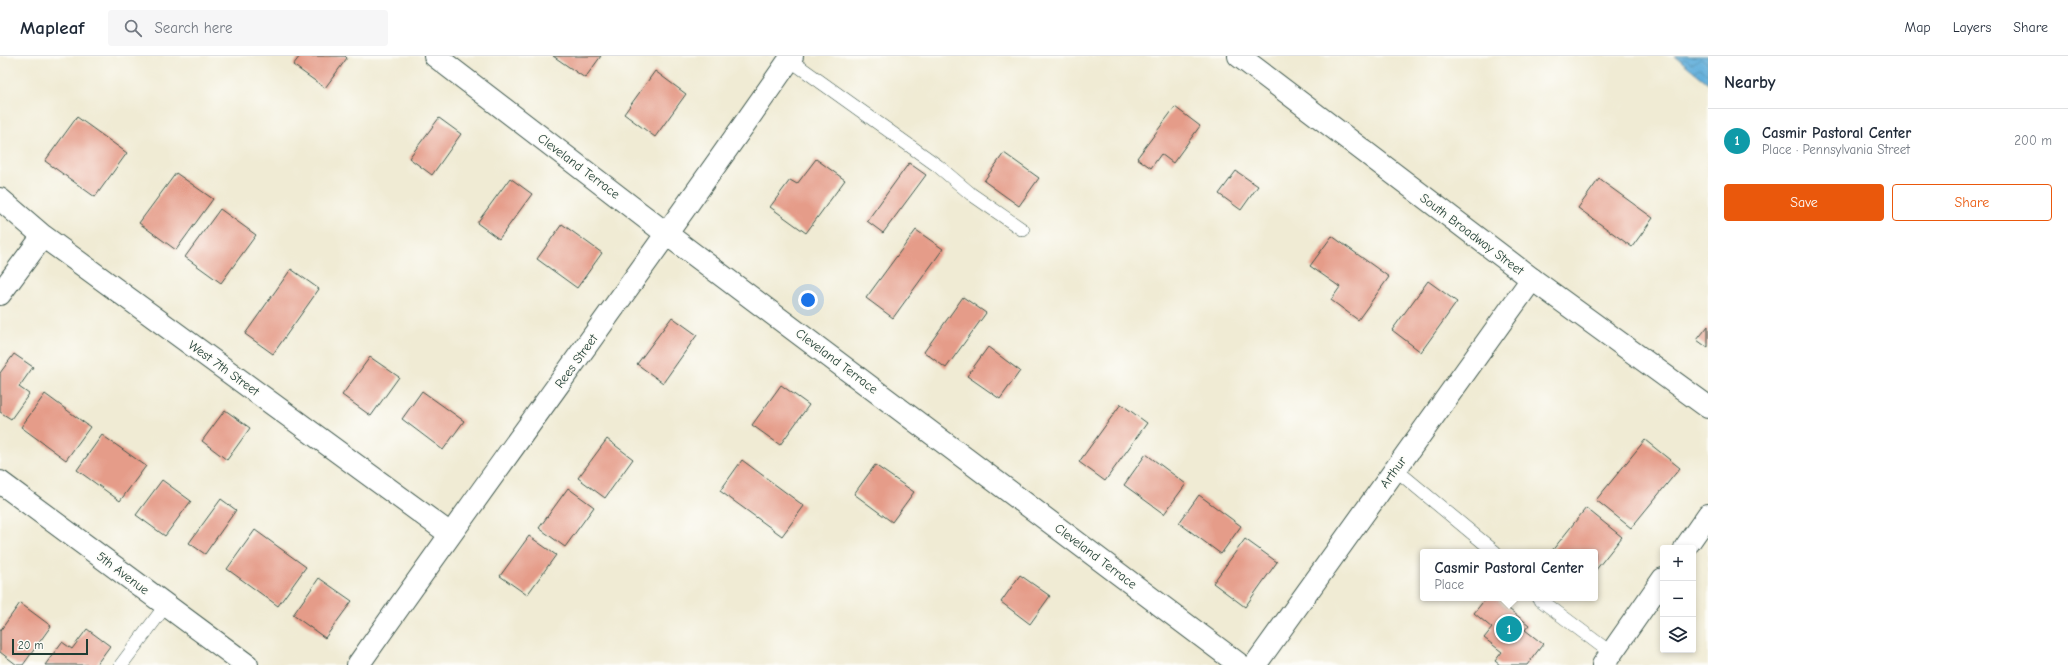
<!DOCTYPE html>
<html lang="en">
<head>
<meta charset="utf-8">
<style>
  body { margin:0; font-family:"Comic Neue",sans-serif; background:#f6f6f7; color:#1f2937 }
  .controls { position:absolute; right:12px; bottom:12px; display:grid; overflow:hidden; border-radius:4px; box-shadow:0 2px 6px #0003 }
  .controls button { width:36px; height:36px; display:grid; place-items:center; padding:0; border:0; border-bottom:1px solid #e0e1e3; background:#fff; color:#1f2937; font:20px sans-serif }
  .scale { position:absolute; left:12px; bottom:10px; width:76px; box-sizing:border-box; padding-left:4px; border:2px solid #1f3d34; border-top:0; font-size:11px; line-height:14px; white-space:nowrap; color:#1f3d34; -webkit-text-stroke:3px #fdfcf7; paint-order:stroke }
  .you { position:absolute; left:808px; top:244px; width:14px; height:14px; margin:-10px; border:3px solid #fff; border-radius:50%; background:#1a73e8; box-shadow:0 0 0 6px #1a73e833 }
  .badge { display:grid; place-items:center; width:26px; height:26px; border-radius:50%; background:#ea580c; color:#fff; font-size:13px; font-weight:700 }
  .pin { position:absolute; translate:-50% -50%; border:2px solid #fff; box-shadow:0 1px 4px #0006 }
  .popup { position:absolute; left:1420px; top:493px; width:178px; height:52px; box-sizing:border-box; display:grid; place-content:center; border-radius:4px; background:#fff; filter:drop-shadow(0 1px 3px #0005); font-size:13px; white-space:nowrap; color:#747a83 }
  .popup b { font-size:15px; color:#1f2937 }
  .popup::after { content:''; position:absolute; left:50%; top:100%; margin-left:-8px; border:8px solid transparent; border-top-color:#fff }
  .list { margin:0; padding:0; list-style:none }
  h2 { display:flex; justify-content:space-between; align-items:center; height:52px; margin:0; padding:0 16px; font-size:17px }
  h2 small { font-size:13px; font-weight:400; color:#747a83 }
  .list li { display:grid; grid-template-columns:26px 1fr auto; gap:12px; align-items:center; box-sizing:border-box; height:64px; padding:0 16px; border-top:1px solid #e0e1e3 }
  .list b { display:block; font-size:15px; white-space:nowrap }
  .list p { margin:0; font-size:13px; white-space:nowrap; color:#747a83 }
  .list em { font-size:13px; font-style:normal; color:#747a83 }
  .actions { display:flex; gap:8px; padding:12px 16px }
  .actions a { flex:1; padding:9px 0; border:1px solid #ea580c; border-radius:4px; text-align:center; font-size:14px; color:#ea580c }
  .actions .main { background:#ea580c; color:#fff }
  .icon { flex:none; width:22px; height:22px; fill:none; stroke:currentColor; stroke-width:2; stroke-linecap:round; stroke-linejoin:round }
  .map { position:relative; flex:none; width:1708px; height:609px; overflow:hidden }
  header { display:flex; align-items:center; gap:24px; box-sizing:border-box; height:56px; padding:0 20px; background:#fff; border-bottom:1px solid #e0e1e3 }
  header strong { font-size:19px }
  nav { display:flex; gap:22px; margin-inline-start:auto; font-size:14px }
  .search { width:280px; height:36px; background:#f6f6f7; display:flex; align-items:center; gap:10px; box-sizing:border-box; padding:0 14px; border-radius:4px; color:#747a83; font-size:15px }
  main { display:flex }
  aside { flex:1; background:#fff }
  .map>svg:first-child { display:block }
  .water { fill:url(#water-waves); stroke:#407688 }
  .building { fill:#e59c89 }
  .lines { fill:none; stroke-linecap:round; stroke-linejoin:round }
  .lane-casing { stroke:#3e574c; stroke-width:14 }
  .street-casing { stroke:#3e574c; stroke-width:24 }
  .secondary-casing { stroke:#3e574c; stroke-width:24 }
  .lane { stroke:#fff; stroke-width:13 }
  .street { stroke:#fff; stroke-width:22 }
  .secondary { stroke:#fff; stroke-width:22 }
  .labels { text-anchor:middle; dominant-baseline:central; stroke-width:3; stroke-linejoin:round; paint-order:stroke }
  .street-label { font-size:13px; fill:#1f3d34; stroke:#fdfcf7 }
</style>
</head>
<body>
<header>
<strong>Mapleaf</strong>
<div class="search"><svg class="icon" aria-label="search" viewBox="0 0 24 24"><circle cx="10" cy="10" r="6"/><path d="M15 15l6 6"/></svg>Search here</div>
<nav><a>Map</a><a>Layers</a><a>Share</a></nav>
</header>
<main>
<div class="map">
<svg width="1708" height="609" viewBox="0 0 1708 609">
  <defs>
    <pattern id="water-waves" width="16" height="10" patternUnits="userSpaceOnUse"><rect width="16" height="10" fill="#62afdb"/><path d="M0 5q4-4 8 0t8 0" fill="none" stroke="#5090b2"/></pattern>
  </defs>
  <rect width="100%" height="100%" fill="#fdfcf7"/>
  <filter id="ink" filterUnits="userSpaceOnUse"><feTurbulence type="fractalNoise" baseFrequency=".025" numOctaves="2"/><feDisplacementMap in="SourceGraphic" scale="8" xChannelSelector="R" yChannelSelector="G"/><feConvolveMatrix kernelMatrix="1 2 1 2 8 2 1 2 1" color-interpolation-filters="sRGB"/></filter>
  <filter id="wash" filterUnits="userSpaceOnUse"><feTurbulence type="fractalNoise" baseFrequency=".012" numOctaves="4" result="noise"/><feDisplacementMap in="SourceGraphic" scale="16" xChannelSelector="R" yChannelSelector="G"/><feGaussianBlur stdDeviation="0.9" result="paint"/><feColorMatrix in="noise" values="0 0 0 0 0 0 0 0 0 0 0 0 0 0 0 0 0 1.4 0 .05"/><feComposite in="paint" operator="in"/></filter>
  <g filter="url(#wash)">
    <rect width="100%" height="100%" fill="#f0ebd4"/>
    <path class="water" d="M1675,0H1708V27Z"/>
    <g id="blocks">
      <path class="building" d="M300,0H345L347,2L325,32L293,9Z
        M553,0H601L585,22Z
        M655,15L686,38L655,81L624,58Z
        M1175,51L1200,70L1173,107L1161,98L1151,112L1137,102Z
        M77,61L127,97L95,141L45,105Z
        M439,62L461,78L432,119L409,102Z
        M1004,97L1039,122L1019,150L984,125Z
        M816,103L845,124L806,177L770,151L790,124L797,128Z
        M909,107L926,119L883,177L867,165Z
        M1236,115L1258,130L1241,154L1219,138Z
        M176,117L213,143L176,194L139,167Z
        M510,122L532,138L499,183L477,167Z
        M1599,123L1653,162L1632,191L1578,152Z
        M220,153L256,179L221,227L185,201Z
        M562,168L602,197L577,232L537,203Z
        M916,174L943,193L893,262L866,242Z
        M1332,180L1389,221L1358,264L1331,244L1340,231L1310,210Z
        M291,213L319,233L273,298L245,278Z
        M1428,225L1457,246L1421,296L1392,274Z
        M963,241L986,257L946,312L924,296Z
        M672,261L697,279L663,327L637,308Z
        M1708,270V292L1697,284Z
        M988,291L1020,315L1000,343L967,320Z
        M14,298L33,311L19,331L29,338L11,363L0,356V317Z
        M370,301L399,321L371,360L342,339Z
        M781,329L809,349L780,389L752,369Z
        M422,335L464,365L443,394L402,363Z
        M45,338L90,371L66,404L21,371Z
        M1121,348L1147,367L1105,425L1079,406Z
        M225,354L250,372L227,404L202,385Z
        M102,379L146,410L120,445L77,414Z
        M607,383L633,403L605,442L578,422Z
        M1645,384L1680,412L1631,472L1596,444Z
        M1146,398L1186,428L1164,458L1124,429Z
        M742,404L804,450L782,480L720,435Z
        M875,409L914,436L892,466L854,438Z
        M162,424L191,445L165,480L136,459Z
        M568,432L594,451L565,491L539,472Z
        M1199,439L1241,470L1221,498L1179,467Z
        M221,443L236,454L205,498L189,487Z
        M1586,452L1622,481L1595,515V496H1551Z
        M255,474L306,511L278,550L227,513Z
        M529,480L556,499L527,539L500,520Z
        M1245,483L1277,506L1245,551L1213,527Z
        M1020,519L1050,540L1030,568L1001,546Z
        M319,522L352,545L325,582L293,559Z
        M1486,542H1495L1529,569L1525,574L1543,588L1527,609H1500L1495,605L1502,596L1484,582L1492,572L1474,557Z
        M20,547L51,570L23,609H17L0,596V575Z
        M87,573L110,590L96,609H45L62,586L72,593Z"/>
    </g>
  </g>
  <g filter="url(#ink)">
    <use href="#blocks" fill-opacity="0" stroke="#3e574c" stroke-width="1"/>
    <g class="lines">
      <g class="lane-casing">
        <path id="lane" d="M790,4L938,110L971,138L1023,174
          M1395,413L1495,496
          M1538,542L1611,597
          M121,609L166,549"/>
      </g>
      <g class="street-casing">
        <path id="street" d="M435,0L668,179L1240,609
          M0,143L43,180L450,478
          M0,238L43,180
          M0,426L247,609
          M1685,492L1708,459
          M358,609C501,405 650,205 792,0
          M1255,609L1532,223
          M1603,609L1663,523"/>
      </g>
      <g class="secondary-casing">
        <path id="secondary" d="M1239,0L1532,223L1708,351"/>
      </g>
      <use href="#lane" class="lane"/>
      <use href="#street" class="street"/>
      <use href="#secondary" class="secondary"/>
    </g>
  </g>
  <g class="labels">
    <g class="street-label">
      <text transform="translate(579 110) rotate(37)">Cleveland Terrace</text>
      <text transform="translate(1472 178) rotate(37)">South Broadway Street</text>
      <text transform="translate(576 305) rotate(-54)">Rees Street</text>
      <text transform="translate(837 305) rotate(37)">Cleveland Terrace</text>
      <text transform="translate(224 312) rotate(36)">West 7th Street</text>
      <text transform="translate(1393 416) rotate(-54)">Arthur</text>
      <text transform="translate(1096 500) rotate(37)">Cleveland Terrace</text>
      <text transform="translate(123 517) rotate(37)">5th Avenue</text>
    </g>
  </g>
</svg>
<div class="controls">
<button>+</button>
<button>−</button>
<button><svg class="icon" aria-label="layers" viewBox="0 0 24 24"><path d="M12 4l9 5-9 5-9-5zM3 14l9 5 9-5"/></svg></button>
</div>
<div class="scale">20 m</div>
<div class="you"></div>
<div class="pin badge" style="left:1509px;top:573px;background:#0f9aa8">1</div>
<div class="popup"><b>Casmir Pastoral Center</b>Place</div>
</div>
<aside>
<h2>Nearby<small></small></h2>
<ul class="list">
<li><span class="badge" style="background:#0f9aa8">1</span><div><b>Casmir Pastoral Center</b><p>Place · Pennsylvania Street</p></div><em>200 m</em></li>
</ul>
<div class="actions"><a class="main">Save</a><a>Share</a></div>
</aside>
</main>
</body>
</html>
